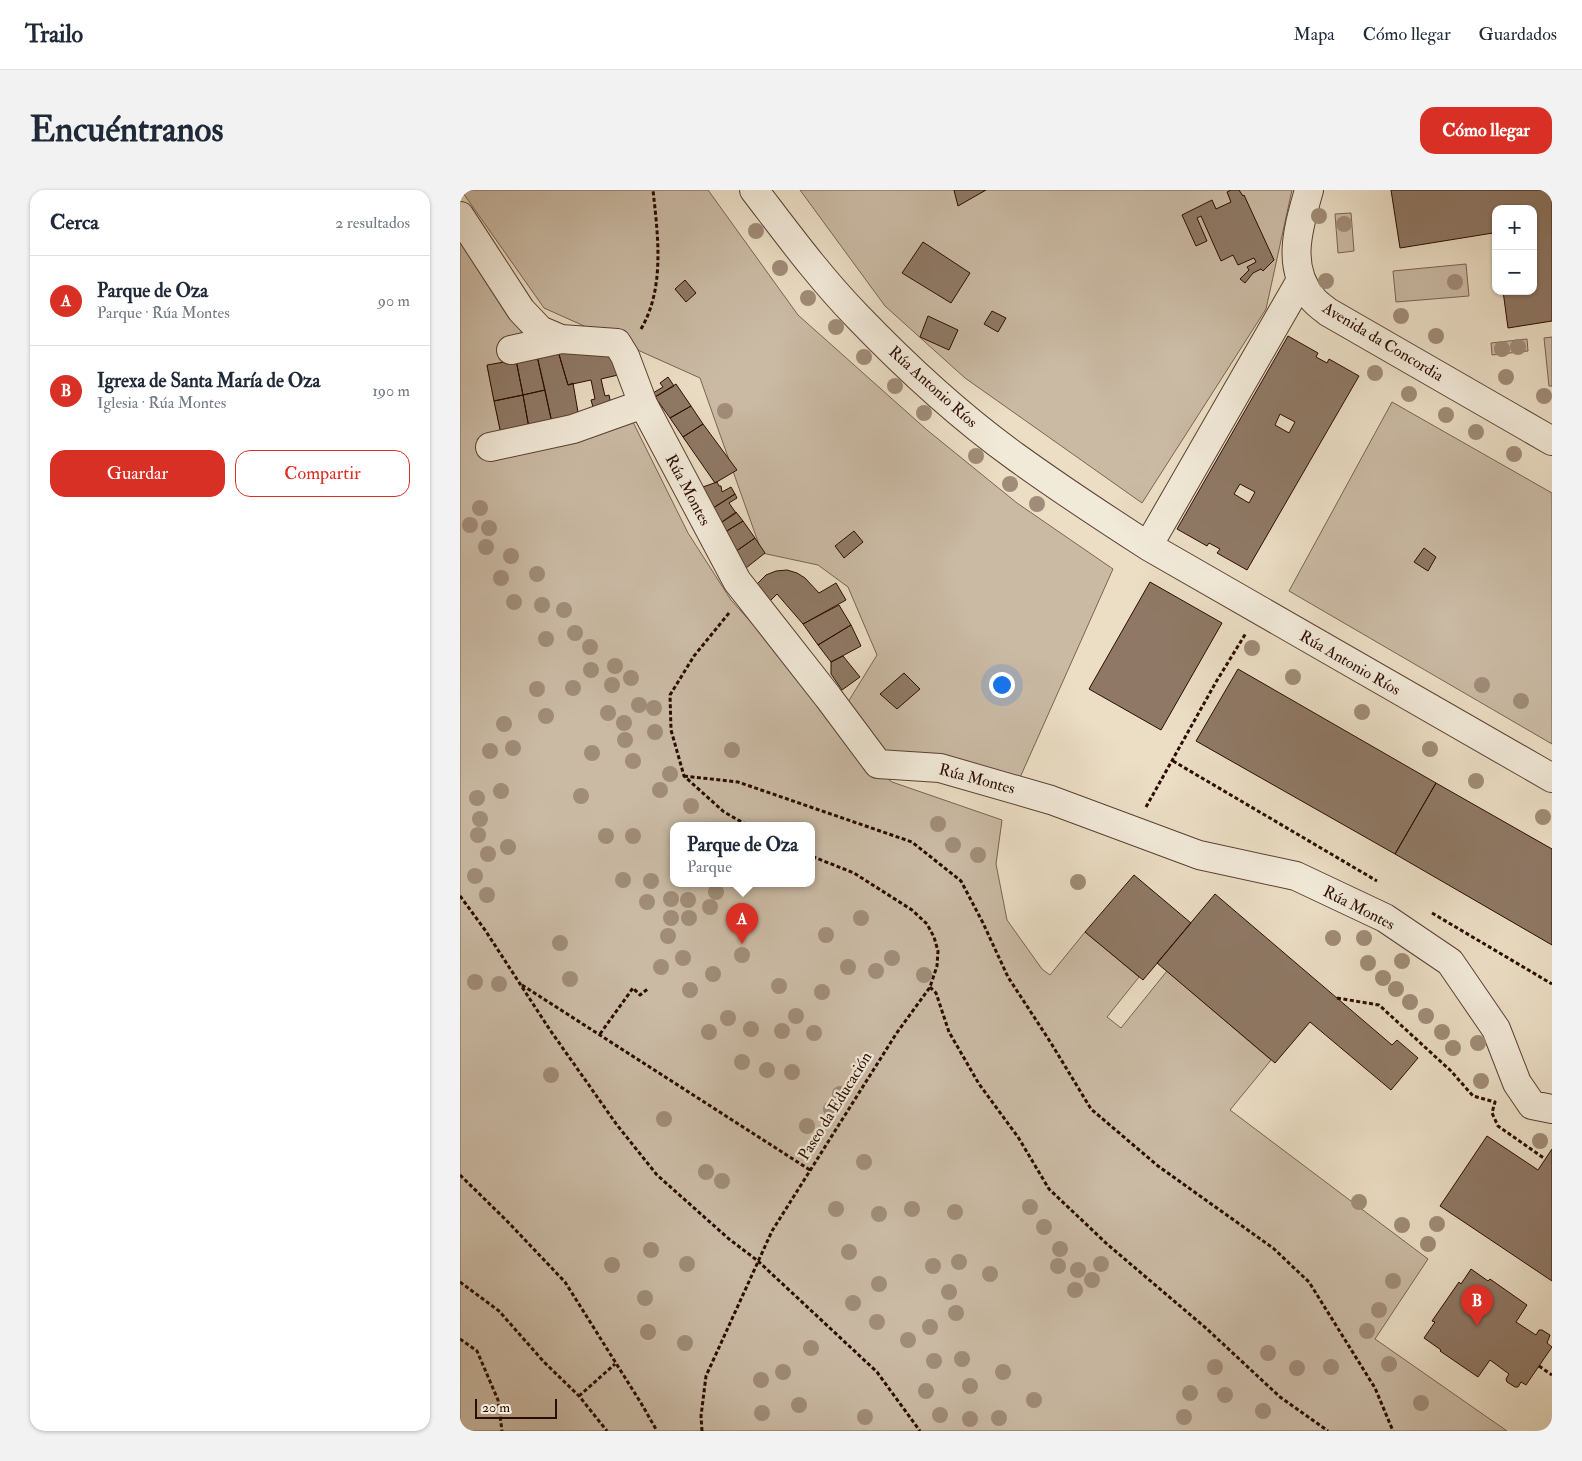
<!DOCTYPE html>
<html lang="es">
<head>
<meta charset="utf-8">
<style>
  body { margin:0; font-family:"IM FELL Double Pica",serif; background:#f2f2f3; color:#1f2937 }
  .controls { position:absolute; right:15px; top:15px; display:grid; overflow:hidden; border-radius:10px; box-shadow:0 1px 4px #0004 }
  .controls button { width:45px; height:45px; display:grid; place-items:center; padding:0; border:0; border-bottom:1px solid #e0e1e3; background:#fff; color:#1f2937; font:25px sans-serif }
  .scale { position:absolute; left:15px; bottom:12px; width:82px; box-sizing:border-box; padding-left:5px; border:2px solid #2b0c00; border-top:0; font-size:14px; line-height:18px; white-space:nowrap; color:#2b0c00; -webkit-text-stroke:4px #f2ead9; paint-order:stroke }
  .you { position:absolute; left:541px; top:494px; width:18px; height:18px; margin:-12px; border:4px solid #fff; border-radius:50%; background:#1a73e8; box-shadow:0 0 0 8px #1a73e833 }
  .badge { display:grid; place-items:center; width:32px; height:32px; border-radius:50%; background:#d93025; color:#fff; font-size:16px; font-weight:700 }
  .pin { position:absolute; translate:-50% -41px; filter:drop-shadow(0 1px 2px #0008) }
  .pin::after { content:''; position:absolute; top:26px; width:18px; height:15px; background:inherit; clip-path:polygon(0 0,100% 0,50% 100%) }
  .popup { position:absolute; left:210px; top:632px; width:145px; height:65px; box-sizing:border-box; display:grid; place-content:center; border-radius:10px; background:#fff; filter:drop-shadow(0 1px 4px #0005); font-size:16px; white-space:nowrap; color:#747a83 }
  .popup b { font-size:19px; color:#1f2937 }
  .popup::after { content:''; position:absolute; left:50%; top:100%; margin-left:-10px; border:10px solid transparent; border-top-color:#fff }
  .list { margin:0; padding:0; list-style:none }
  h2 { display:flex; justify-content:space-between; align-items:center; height:65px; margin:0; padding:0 20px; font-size:21px }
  h2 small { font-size:16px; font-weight:400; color:#747a83 }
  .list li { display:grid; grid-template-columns:32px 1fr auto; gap:15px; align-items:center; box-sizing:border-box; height:90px; padding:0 20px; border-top:1px solid #e0e1e3 }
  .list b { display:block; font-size:19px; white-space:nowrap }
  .list p { margin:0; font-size:16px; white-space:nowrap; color:#747a83 }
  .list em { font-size:16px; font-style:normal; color:#747a83 }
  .actions { display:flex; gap:10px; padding:15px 20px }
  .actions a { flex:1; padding:11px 0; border:1px solid #d93025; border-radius:15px; text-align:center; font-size:18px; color:#d93025 }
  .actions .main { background:#d93025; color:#fff }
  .map { position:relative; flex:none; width:1092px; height:1241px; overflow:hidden; border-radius:15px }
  header { display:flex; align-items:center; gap:30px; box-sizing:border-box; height:70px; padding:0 25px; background:#fff; border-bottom:1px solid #e0e1e3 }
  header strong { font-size:24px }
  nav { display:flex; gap:28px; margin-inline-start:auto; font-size:18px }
  .intro { display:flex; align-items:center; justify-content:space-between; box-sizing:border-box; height:120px; padding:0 30px }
  h1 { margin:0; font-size:35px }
  .button { padding:12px 22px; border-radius:15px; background:#d93025; color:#fff; font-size:18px; font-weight:700 }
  main { display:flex; gap:30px; padding:0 30px }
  aside { flex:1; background:#fff; border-radius:15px; box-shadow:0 1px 4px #0004 }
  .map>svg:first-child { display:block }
  .green { fill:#cabaa4; stroke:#7a6352; fill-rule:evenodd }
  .building { fill:#8f7966; stroke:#2b0c00; fill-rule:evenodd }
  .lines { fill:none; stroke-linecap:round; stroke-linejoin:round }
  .minor-casing { stroke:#5b4031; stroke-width:30 }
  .path { stroke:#2b0c00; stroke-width:3; stroke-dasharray:4 2.5; stroke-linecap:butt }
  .minor { stroke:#f2ead9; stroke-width:28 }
  .tree { fill:#a08c78 }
  .labels { text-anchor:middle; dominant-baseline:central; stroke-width:4.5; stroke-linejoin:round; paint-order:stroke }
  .street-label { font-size:16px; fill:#2b0c00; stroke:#f2ead9 }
</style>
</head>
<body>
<header>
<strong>Trailo</strong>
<nav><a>Mapa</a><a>Cómo llegar</a><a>Guardados</a></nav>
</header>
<div class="intro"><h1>Encuéntranos</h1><a class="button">Cómo llegar</a></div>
<main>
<aside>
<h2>Cerca<small>2 resultados</small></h2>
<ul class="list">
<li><span class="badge">A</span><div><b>Parque de Oza</b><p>Parque · Rúa Montes</p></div><em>90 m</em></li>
<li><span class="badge">B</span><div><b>Igrexa de Santa María de Oza</b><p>Iglesia · Rúa Montes</p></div><em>190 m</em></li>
</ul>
<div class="actions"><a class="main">Guardar</a><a>Compartir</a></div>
</aside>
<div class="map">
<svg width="1092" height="1241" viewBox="0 0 1092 1241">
  <rect width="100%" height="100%" fill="#ebdec5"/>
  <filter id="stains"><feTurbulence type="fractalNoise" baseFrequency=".004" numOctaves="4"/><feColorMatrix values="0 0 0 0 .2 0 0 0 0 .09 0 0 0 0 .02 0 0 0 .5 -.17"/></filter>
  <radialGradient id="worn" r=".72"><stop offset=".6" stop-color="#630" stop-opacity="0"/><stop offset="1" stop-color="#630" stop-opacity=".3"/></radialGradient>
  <path class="green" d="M1,0H248L338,125L467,240L557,313L653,379L558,592L422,563L388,512L417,465L388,397L358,375L302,363L240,188L84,118Z
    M340,0H832L806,119L682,313L505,188L425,116Z
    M891,23L894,61L878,63L875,24Z
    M0,48L66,149L45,172L27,176L41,244L17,249L28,266L169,224L228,343L271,410L360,509L387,556L432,592L542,630L536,674L547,730L582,779L590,785L625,742L679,787L647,827L661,838L707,781L811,870L770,920L968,1069L915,1149L1047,1241H0ZM213,635H351V693H213Z
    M1006,74L1009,106L936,112L933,81Z
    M1092,147V196H1089L1084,148Z
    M1067,149L1068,161L1032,165L1031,153Z
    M932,212L1092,303V554L829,401Z"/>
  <path class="building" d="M494,0H526L498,16Z
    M771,0H779L783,6L784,5L814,70L803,81L801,79L793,83L785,93L780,89L789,80L787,77L796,72L794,68L778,75L773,65L761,71L741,26L737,28L747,51L736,56L722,25L752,10L756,19L771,12L767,2Z
    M931,0H1092V131L1048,138L1043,101H1073V19H1036V58L1033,43L940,58Z
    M463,52L510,83L491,113L442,83Z
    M225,90L236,103L226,112L215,99Z
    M532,121L546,128L538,142L524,134Z
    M468,126L498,140L489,160L460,147Z
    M828,146L858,163L856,167L867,173L869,169L899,186L787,380L757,363L760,359L749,353L747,356L717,339ZM820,224L835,232L829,243L815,235ZM780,294L795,302L789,313L774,304Z
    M150,158L158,185L141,189L145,206L149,205L152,219L135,224L131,210L135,209L131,190L108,195L98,161Z
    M98,161L108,195L113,193L119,228L92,233L77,166Z
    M77,166L85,200L63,205L56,170Z
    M56,170L63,205L34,211L27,175Z
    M208,187L214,196L195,207L193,203L203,197L200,193Z
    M216,194L231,216L210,228L195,207Z
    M85,200L92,233L69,238L63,205Z
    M63,205L69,238L41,244L34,211Z
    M231,216L243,234L223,247L210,228Z
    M243,234L277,280L255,293L223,247Z
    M257,292L259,296H261L262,302L271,297L275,304L247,322L240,298Z
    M275,304L277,308L269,313L276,323L256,336L247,322Z
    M276,322L283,331L262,344L256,336Z
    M283,331L295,348L275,362L262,344Z
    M394,341L403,352L384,368L375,356Z
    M295,348L305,363L286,378L275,362Z
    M964,358L976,367L968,381L954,372Z
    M327,380L337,383L345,388L359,403L376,393L386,410L343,434L317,404L308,413L293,398L306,385L316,381Z
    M690,392L762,433L701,540L629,499Z
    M379,415L391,435L358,455L343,434Z
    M391,435L401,456L371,472L358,455Z
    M383,466L400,487L382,500L371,484V472Z
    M778,479L976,593L935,664L736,551Z
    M444,483L460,499L437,519L420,504Z
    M976,593L1092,659V755L935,664Z
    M674,685L731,733L683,790L625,742Z
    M755,704L932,855L937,850L958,868L931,900L850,832L815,873L697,773Z
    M1027,946L1078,980L1092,959V1091L980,1016Z
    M1011,1079L1028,1091L1030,1089L1067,1115L1056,1132L1076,1145L1079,1140H1082L1090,1145L1087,1153L1092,1157L1066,1195L1061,1192L1058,1197H1055L1047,1192L1046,1189L1049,1184L1030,1170L1018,1187L980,1161L981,1160L964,1148L975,1132L972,1131L999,1092L1001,1094Z"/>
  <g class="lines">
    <g class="minor-casing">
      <path id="minor" d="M294,0C327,43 359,87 397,126C446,177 499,226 556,267C599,298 643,327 688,356L1092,588
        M849,0C839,36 825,77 853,109C857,114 863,118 868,122L1092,251
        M0,26L61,120L80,140L101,149L157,153L165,166L183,214L277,391L368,507L418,574L480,578L591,610L739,665L836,686L925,728L990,772L1036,839L1057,893L1072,915L1092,919
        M51,160L101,149
        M30,257L113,239L183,214
        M688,356L841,90"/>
    </g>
    <path class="path" d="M181,139C205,98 198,46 193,0
      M269,423L234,466L210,505L211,540L224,586L264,622L287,635
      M713,571L917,691
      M224,586L278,592L452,652L501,691L523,733L548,787L591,853L631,919L698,976L813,1058L849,1092L915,1198L933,1241
      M686,617L756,492L786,443
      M0,706L25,740L90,840L157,935L197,985L269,1049L298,1071L417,1182L460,1241
      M972,723L1092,794
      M62,795L350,980
      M470,797L476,803L489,842L519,894L558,947L589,999L647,1054L747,1139L820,1207L868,1241
      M877,808L919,815L991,881L1013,906L1035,912L1032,923L1038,936L1085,969
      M140,844L173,798L180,805L189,798
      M0,985L47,1031L105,1092L181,1213L197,1241
      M0,1092L39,1121L84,1172L119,1206L147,1241
      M0,1149L17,1161L38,1210L42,1241
      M1079,1176L1092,1185
      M119,1206L155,1174
      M242,1241L241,1226L246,1186L312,1041L436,844L470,797L477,776L478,761L474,747L467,734L452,720L394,683L351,666"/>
    <use href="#minor" class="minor"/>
  </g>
  <g class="tree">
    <circle cx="859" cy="26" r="8"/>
    <circle cx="884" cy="34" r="8"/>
    <circle cx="296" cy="41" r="8"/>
    <circle cx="320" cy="78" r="8"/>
    <circle cx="866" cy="91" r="8"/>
    <circle cx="995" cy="92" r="8"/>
    <circle cx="348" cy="108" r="8"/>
    <circle cx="941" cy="126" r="8"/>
    <circle cx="376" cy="137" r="8"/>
    <circle cx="976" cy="146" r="8"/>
    <circle cx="1058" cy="157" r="8"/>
    <circle cx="1042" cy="159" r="8"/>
    <circle cx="404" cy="167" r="8"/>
    <circle cx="915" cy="183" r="8"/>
    <circle cx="1046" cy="187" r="8"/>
    <circle cx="435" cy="196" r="8"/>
    <circle cx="949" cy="204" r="8"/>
    <circle cx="1084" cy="206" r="8"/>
    <circle cx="265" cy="221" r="8"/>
    <circle cx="464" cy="223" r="8"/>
    <circle cx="986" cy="225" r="8"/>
    <circle cx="1016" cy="242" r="8"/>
    <circle cx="1054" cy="264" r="8"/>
    <circle cx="516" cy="266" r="8"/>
    <circle cx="550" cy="294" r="8"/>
    <circle cx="577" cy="314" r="8"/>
    <circle cx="20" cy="318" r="8"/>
    <circle cx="10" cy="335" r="8"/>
    <circle cx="29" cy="338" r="8"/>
    <circle cx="26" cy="357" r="8"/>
    <circle cx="51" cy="366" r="8"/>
    <circle cx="77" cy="384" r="8"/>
    <circle cx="41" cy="388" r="8"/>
    <circle cx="54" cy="412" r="8"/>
    <circle cx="82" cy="415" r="8"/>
    <circle cx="104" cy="420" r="8"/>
    <circle cx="115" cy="443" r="8"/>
    <circle cx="86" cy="449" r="8"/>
    <circle cx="130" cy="457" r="8"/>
    <circle cx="792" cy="458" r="8"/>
    <circle cx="155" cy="476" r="8"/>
    <circle cx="131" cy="480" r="8"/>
    <circle cx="833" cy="487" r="8"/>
    <circle cx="171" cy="488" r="8"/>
    <circle cx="152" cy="495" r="8"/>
    <circle cx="1022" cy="495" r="8"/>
    <circle cx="113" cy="498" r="8"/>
    <circle cx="77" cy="499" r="8"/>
    <circle cx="1061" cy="511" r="8"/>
    <circle cx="179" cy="515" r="8"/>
    <circle cx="194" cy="518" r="8"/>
    <circle cx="902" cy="522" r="8"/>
    <circle cx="148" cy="523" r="8"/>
    <circle cx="86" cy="526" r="8"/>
    <circle cx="164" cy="533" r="8"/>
    <circle cx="44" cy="534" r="8"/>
    <circle cx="195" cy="542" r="8"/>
    <circle cx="165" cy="550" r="8"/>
    <circle cx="53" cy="558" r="8"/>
    <circle cx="970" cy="559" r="8"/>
    <circle cx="272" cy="560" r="8"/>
    <circle cx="30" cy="561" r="8"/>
    <circle cx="132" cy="563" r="8"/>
    <circle cx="173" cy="571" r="8"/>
    <circle cx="210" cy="584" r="8"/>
    <circle cx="1016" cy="591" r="8"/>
    <circle cx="200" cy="600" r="8"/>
    <circle cx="41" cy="601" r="8"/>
    <circle cx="121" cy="606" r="8"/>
    <circle cx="17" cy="608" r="8"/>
    <circle cx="231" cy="616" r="8"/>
    <circle cx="1083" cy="627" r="8"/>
    <circle cx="20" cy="629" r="8"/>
    <circle cx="478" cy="634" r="8"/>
    <circle cx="18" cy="645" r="8"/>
    <circle cx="146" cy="646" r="8"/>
    <circle cx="173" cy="646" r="8"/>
    <circle cx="493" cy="655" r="8"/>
    <circle cx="48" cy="657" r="8"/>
    <circle cx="28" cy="664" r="8"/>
    <circle cx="518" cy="665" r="8"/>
    <circle cx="15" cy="686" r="8"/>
    <circle cx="163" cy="690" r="8"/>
    <circle cx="191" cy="691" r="8"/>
    <circle cx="618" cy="692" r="8"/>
    <circle cx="256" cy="702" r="8"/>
    <circle cx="27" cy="705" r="8"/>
    <circle cx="211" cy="709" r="8"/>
    <circle cx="228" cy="710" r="8"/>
    <circle cx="187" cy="712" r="8"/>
    <circle cx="250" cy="717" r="8"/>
    <circle cx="211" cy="728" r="8"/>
    <circle cx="229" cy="728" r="8"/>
    <circle cx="401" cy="728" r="8"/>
    <circle cx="366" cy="745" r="8"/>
    <circle cx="208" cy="746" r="8"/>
    <circle cx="873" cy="748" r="8"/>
    <circle cx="904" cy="748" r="8"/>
    <circle cx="100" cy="753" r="8"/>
    <circle cx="282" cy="765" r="8"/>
    <circle cx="223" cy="768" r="8"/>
    <circle cx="432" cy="768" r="8"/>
    <circle cx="942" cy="771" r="8"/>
    <circle cx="908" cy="773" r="8"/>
    <circle cx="201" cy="777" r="8"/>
    <circle cx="388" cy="777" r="8"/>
    <circle cx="416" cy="781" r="8"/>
    <circle cx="253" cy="784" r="8"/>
    <circle cx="464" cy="785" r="8"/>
    <circle cx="923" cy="788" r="8"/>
    <circle cx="110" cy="789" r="8"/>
    <circle cx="15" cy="792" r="8"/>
    <circle cx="39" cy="794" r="8"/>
    <circle cx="319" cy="796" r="8"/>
    <circle cx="936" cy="799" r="8"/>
    <circle cx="230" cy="800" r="8"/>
    <circle cx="362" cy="802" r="8"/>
    <circle cx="950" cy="812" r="8"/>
    <circle cx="336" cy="826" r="8"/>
    <circle cx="966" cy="826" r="8"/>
    <circle cx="268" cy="828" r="8"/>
    <circle cx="291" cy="839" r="8"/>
    <circle cx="322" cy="841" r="8"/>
    <circle cx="249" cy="842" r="8"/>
    <circle cx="982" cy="842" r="8"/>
    <circle cx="354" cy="843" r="8"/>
    <circle cx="1018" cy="853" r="8"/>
    <circle cx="993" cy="858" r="8"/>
    <circle cx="282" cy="872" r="8"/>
    <circle cx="307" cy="880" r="8"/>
    <circle cx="332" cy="882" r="8"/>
    <circle cx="91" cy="885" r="8"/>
    <circle cx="1021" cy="891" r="8"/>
    <circle cx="380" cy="904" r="8"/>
    <circle cx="371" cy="919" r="8"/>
    <circle cx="204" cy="929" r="8"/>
    <circle cx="347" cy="936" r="8"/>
    <circle cx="1080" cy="951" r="8"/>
    <circle cx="404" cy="972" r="8"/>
    <circle cx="246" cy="982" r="8"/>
    <circle cx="262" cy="991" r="8"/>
    <circle cx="899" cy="1012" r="8"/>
    <circle cx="570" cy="1017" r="8"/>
    <circle cx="376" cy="1019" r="8"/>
    <circle cx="452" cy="1019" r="8"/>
    <circle cx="495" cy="1022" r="8"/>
    <circle cx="419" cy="1024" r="8"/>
    <circle cx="977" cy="1034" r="8"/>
    <circle cx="942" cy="1035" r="8"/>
    <circle cx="584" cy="1037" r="8"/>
    <circle cx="968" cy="1054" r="8"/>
    <circle cx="600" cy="1059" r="8"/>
    <circle cx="191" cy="1060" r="8"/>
    <circle cx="389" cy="1062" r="8"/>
    <circle cx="499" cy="1072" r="8"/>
    <circle cx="227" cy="1074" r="8"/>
    <circle cx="641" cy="1074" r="8"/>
    <circle cx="152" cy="1075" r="8"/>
    <circle cx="473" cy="1076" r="8"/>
    <circle cx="598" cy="1076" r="8"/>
    <circle cx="618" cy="1080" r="8"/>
    <circle cx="530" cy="1084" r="8"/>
    <circle cx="632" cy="1090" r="8"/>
    <circle cx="933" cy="1091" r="8"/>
    <circle cx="419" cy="1094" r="8"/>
    <circle cx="615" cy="1100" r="8"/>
    <circle cx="489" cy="1102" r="8"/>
    <circle cx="185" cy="1108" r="8"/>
    <circle cx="393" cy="1113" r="8"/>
    <circle cx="919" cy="1120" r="8"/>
    <circle cx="496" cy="1123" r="8"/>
    <circle cx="417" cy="1132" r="8"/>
    <circle cx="470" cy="1137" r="8"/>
    <circle cx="907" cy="1141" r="8"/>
    <circle cx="188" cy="1142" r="8"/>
    <circle cx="448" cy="1150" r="8"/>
    <circle cx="225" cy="1153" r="8"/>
    <circle cx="351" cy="1158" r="8"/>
    <circle cx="808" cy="1163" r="8"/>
    <circle cx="502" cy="1169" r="8"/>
    <circle cx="474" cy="1171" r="8"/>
    <circle cx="929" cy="1174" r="8"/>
    <circle cx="755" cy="1177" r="8"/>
    <circle cx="871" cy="1177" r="8"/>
    <circle cx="837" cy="1178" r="8"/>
    <circle cx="323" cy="1182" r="8"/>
    <circle cx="543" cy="1182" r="8"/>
    <circle cx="301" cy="1190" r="8"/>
    <circle cx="510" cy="1196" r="8"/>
    <circle cx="466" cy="1201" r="8"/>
    <circle cx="730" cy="1203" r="8"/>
    <circle cx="765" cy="1205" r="8"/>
    <circle cx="574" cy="1210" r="8"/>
    <circle cx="961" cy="1213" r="8"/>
    <circle cx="339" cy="1215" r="8"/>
    <circle cx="803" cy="1221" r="8"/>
    <circle cx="302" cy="1223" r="8"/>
    <circle cx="480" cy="1225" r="8"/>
    <circle cx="405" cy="1227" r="8"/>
    <circle cx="724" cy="1227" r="8"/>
    <circle cx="539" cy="1228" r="8"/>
    <circle cx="510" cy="1229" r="8"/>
  </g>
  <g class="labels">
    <g class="street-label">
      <text transform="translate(923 152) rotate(31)">Avenida da Concordia</text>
      <text transform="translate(473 197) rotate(42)">Rúa Antonio Ríos</text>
      <text transform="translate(228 300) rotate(62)">Rúa Montes</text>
      <text transform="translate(890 473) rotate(30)">Rúa Antonio Ríos</text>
      <text transform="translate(517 589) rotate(15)">Rúa Montes</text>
      <text transform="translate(899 718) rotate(27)">Rúa Montes</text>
      <text transform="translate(375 916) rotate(-58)">Paseo da Educación</text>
    </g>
  </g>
  <rect width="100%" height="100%" filter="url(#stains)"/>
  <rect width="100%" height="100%" fill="url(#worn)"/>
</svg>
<div class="controls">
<button>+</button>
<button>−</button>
</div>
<div class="scale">20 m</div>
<div class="you"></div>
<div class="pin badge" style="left:282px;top:754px">A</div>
<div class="popup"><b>Parque de Oza</b>Parque</div>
<div class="pin badge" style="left:1017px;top:1136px">B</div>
</div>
</main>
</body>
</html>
